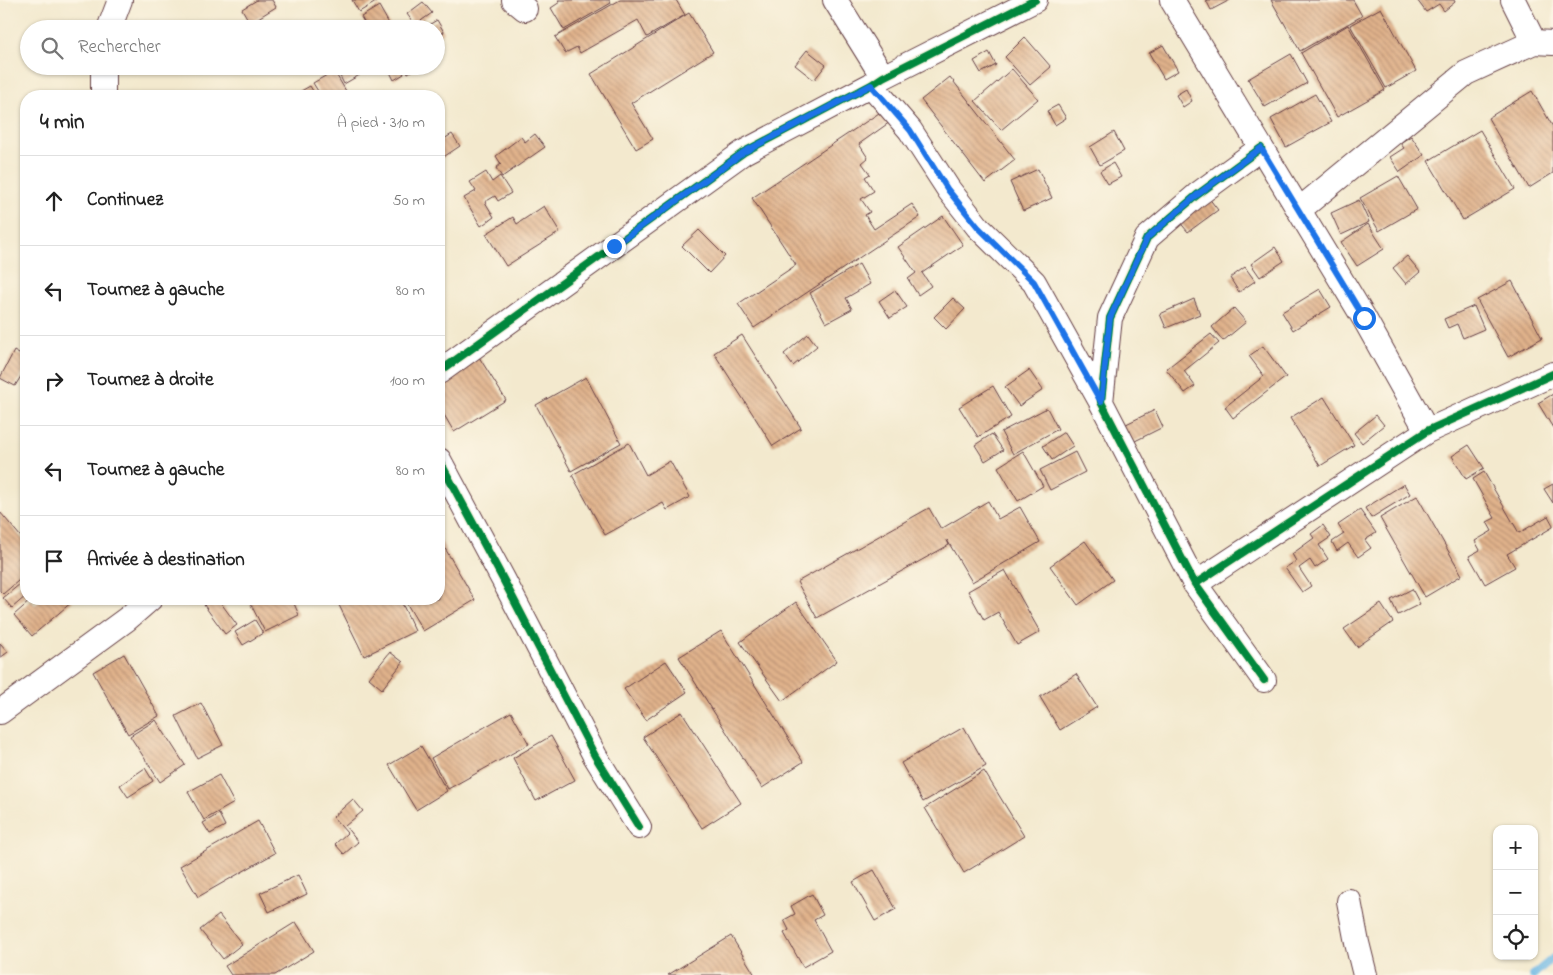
<!DOCTYPE html>
<html lang="fr">
<head>
<meta charset="utf-8">
<style>
  body { margin:0; font-family:"Indie Flower",sans-serif; background:#f6f6f6; color:#222 }
  .controls { position:absolute; right:15px; bottom:15px; display:grid; overflow:hidden; border-radius:10px; box-shadow:0 1px 4px #0004 }
  .controls button { width:45px; height:45px; display:grid; place-items:center; padding:0; border:0; border-bottom:1px solid #e0e0e0; background:#fff; color:#222; font:25px sans-serif }
  .stop { position:absolute; width:15px; height:15px; margin:-11px; border:4px solid #1a73e8; border-radius:50%; background:#fff }
  .stop.end { background:#1a73e8; border-color:#fff; box-shadow:0 1px 5px #0008 }
  .list { margin:0; padding:0; list-style:none }
  h2 { display:flex; justify-content:space-between; align-items:center; height:65px; margin:0; padding:0 20px; font-size:21px }
  h2 small { font-size:16px; font-weight:400; color:#767676 }
  .list li { display:grid; grid-template-columns:32px 1fr auto; gap:15px; align-items:center; box-sizing:border-box; height:90px; padding:0 20px; border-top:1px solid #e0e0e0 }
  .list b { display:block; font-size:19px; white-space:nowrap }
  .list em { font-size:16px; font-style:normal; color:#767676 }
  .icon { flex:none; width:28px; height:28px; fill:none; stroke:currentColor; stroke-width:2; stroke-linecap:round; stroke-linejoin:round }
  .map { position:relative; flex:none; width:1553px; height:975px; overflow:hidden }
  .search { position:absolute; background:#fff; box-shadow:0 1px 4px #0004; left:20px; top:20px; width:425px; height:55px; display:flex; align-items:center; gap:12px; box-sizing:border-box; padding:0 18px; border-radius:28px; color:#767676; font-size:19px }
  .panel { position:absolute; background:#fff; box-shadow:0 1px 4px #0004; left:20px; top:90px; width:425px; height:515px; border-radius:20px }
  .map>svg:first-child { display:block }
  .lines { fill:none; stroke-linecap:round; stroke-linejoin:round }
  .stream { stroke:#6cb7e5; stroke-width:8 }
  .building { fill:url(#building-back-hatch) }
  .street-casing { stroke:#633d43; stroke-width:26 }
  .street { stroke:#fff; stroke-width:24 }
  .cycleway-casing { stroke:#fcf5e5; stroke-width:11 }
  .cycleway { stroke:#00873e; stroke-width:8 }
  .route { stroke:#1a73e8; stroke-width:6 }
</style>
</head>
<body>
<div class="map">
<svg width="1553" height="975" viewBox="0 0 1553 975">
  <defs>
    <pattern id="building-back-hatch" width="6" height="6" patternUnits="userSpaceOnUse" patternTransform="scale(1.25)"><rect width="6" height="6" fill="#e0b28b"/><path d="M-1 5l2 2M0 0l6 6M5-1l2 2" fill="none" stroke="#b89072"/></pattern>
  </defs>
  <rect width="100%" height="100%" fill="#fcf5e5"/>
  <filter id="ink" filterUnits="userSpaceOnUse"><feTurbulence type="fractalNoise" baseFrequency=".02" numOctaves="2"/><feDisplacementMap in="SourceGraphic" scale="10" xChannelSelector="R" yChannelSelector="G"/><feConvolveMatrix kernelMatrix="1 2 1 2 8 2 1 2 1" color-interpolation-filters="sRGB"/></filter>
  <filter id="wash" filterUnits="userSpaceOnUse"><feTurbulence type="fractalNoise" baseFrequency=".0096" numOctaves="4" result="noise"/><feDisplacementMap in="SourceGraphic" scale="20" xChannelSelector="R" yChannelSelector="G"/><feGaussianBlur stdDeviation="1.12" result="paint"/><feColorMatrix in="noise" values="0 0 0 0 0 0 0 0 0 0 0 0 0 0 0 0 0 1.4 0 .05"/><feComposite in="paint" operator="in"/></filter>
  <g filter="url(#wash)">
    <rect width="100%" height="100%" fill="#f3e9ce"/>
    <g class="lines">
      <path class="stream" d="M1533,975L1553,958"/>
    </g>
    <g id="blocks">
      <path class="building" d="M257,0H272L276,7L250,23L242,9Z
        M352,0H375L376,2L359,12Z
        M558,0H609L611,3L564,30L551,8L560,2Z
        M620,0H676L685,15L647,37L638,20L580,53L577,47L565,53L555,37Z
        M1206,0H1230L1211,10Z
        M1271,0H1353L1362,16L1300,51Z
        M1417,0H1454L1455,2L1444,11L1439,4L1426,12Z
        M423,2L432,13L415,25L407,14Z
        M379,6L392,29H368L361,17Z
        M1381,8L1416,71L1386,88L1350,25Z
        M689,13L713,52L631,103L653,139L636,149L591,74Z
        M437,20L444,32L436,37V29H422Z
        M1348,25L1385,90L1337,117L1301,53Z
        M1025,37L1051,67L1030,85L1005,57Z
        M1163,45L1178,71L1164,79L1149,53Z
        M807,50L826,65L814,80L795,65Z
        M989,52L996,65L981,73L974,61Z
        M1291,54L1307,83L1265,107L1248,79Z
        M347,66H368L370,69L344,84L338,72Z
        M390,66H399L404,74L394,80L388,68Z
        M404,66H419L408,73Z
        M1012,69L1038,99L1001,130L975,101Z
        M334,71L349,96H321L313,83Z
        M950,77L1015,160L985,183L921,100Z
        M310,86L316,96H295L294,95Z
        M1186,89L1192,101L1183,107L1176,95Z
        M1532,91L1553,127V173L1529,188L1488,118Z
        M1315,94L1331,122L1286,147L1271,119Z
        M1058,105L1066,118L1055,125L1047,111Z
        M882,111L890,122L859,144L868,158L862,163L870,174L865,177L874,191L861,199L870,212L865,215L874,229L912,204L920,217L754,328L738,304L796,265L752,198Z
        M1480,130L1515,189L1463,220L1428,161Z
        M1114,132L1124,151L1100,165L1090,147Z
        M452,134L460,146L439,160V142Z
        M535,134L545,147L502,177L496,168L501,164L496,156L521,137L525,142Z
        M1411,136L1424,155L1400,172L1390,157L1404,148L1400,143Z
        M1113,163L1121,177L1108,184L1100,171Z
        M1038,169L1052,198L1023,211L1010,182Z
        M486,172L492,182L500,176L511,193L498,201L495,196L485,202L494,217L481,226L464,198L476,191L470,182Z
        M1398,176L1417,209L1379,231L1360,198Z
        M1208,197L1218,210L1188,232L1178,220Z
        M1359,200L1369,222L1341,235L1331,213Z
        M544,206L560,232L506,266L486,234L513,217L517,224Z
        M943,216L963,245L922,273L931,286L918,295L908,279L916,273L898,247Z
        M1368,224L1384,249L1357,266L1341,242Z
        M699,230L725,256L709,273L682,246Z
        M1275,247L1284,261L1260,277L1251,264Z
        M1407,256L1420,272L1406,284L1393,268Z
        M859,264L870,284L846,298L852,309L826,323L810,293Z
        M1245,267L1255,281L1239,292L1230,278Z
        M1512,281L1542,338L1508,357L1477,300Z
        M1320,289L1331,307L1293,330L1282,312Z
        M895,290L907,307L890,318L879,301Z
        M953,298L965,309L946,329L934,317Z
        M1194,299L1200,314L1166,328L1160,314Z
        M1474,306L1484,329L1463,338L1457,324L1448,328L1444,319Z
        M1234,308L1246,322L1223,341L1212,327Z
        M808,334L817,346L793,366L784,354Z
        M1211,334L1219,343L1184,371L1195,386L1185,393L1166,369Z
        M742,335L801,428L773,446L714,353Z
        M1263,346L1286,377L1233,418L1225,407L1264,376L1249,356Z
        M14,351L26,358V368L15,386L0,378Z
        M477,354L506,400L454,432L439,406V377Z
        M1029,370L1043,390L1019,406L1005,387Z
        M586,377L621,443L571,471L536,405Z
        M993,386L1011,417L978,437L959,407Z
        M1553,394V428L1538,403Z
        M1324,397L1354,445L1320,466L1290,418Z
        M1047,408L1058,429L1013,454L1001,432Z
        M1155,410L1163,427L1129,444L1120,427Z
        M1376,415L1384,425L1362,443L1354,433Z
        M1064,432L1073,446L1052,460L1043,446Z
        M992,434L1003,450L985,461L975,445Z
        M629,443L646,475L670,461L690,497L667,510L663,503L605,535L572,475Z
        M1469,445L1484,468L1466,479L1452,456Z
        M1023,451L1043,486L1018,501L998,467Z
        M1075,452L1085,472L1050,490L1040,470Z
        M1484,472L1519,533L1548,516L1553,525V527L1507,554L1515,567L1485,584L1469,556L1480,550L1475,541L1492,531L1487,522L1495,518L1473,479Z
        M1404,484L1410,494L1371,518L1365,508Z
        M1553,484V503L1544,489Z
        M1417,496L1462,575L1425,597L1380,518Z
        M988,501L998,519L1020,507L1040,542L972,582L947,540L949,545L817,618L797,582L929,508L941,529Z
        M1360,510L1376,533L1365,540L1371,548L1358,557L1348,543L1337,551L1332,542L1344,534L1338,525Z
        M0,512L26,543V574L3,594L0,591Z
        M1323,525L1331,537L1319,545L1328,559L1315,568L1310,560L1299,568L1311,586L1302,592L1285,568L1296,561L1292,554L1314,538L1311,534Z
        M439,538L475,600L423,631L404,599H439Z
        M1085,541L1113,580L1078,605L1050,566Z
        M1005,570L1040,632L1017,645L998,612L984,620L968,591Z
        M20,584L26,591V596L12,608L3,598Z
        M1412,589L1420,604L1398,615L1391,600Z
        M42,599H71L73,601L32,636L14,615L31,600L35,605Z
        M213,599H218L237,625L225,634L204,605Z
        M248,599H292L299,615L265,632Z
        M336,599H400L415,631L364,656Z
        M796,602L837,661L782,701L740,642Z
        M1381,604L1393,622L1357,647L1344,629Z
        M255,620L263,633L243,645L235,632Z
        M721,631L803,762L762,788L679,657Z
        M0,643L8,652L0,658Z
        M390,652L403,662L382,689L369,678Z
        M124,654L159,716L128,734L93,672Z
        M666,661L687,692L646,720L624,689Z
        M1076,674L1097,707L1060,730L1040,697Z
        M201,703L223,745L197,758L176,716Z
        M511,712L529,744L448,789L431,758Z
        M682,712L741,803L702,828L643,737Z
        M156,720L185,765L160,782L130,736Z
        M964,727L986,766L923,802L901,763Z
        M551,736L575,780L536,801L513,758Z
        M421,746L447,791L416,810L389,765Z
        M145,768L153,781L128,797L120,785Z
        M984,771L1024,836L964,873L925,808Z
        M219,775L234,803L204,820L188,792Z
        M353,799L363,811L345,826L358,842L344,854L335,844L347,833L333,817Z
        M219,814L225,826L210,834L203,823Z
        M258,821L275,853L198,897L180,866Z
        M874,870L896,909L875,921L853,882Z
        M298,875L307,894L269,912L260,893Z
        M812,894L823,915L814,920L831,951L803,967L784,933L789,930L784,920L795,914L791,906Z
        M219,915L242,944L223,959L200,930Z
        M296,922L314,951L275,975H231L225,966Z
        M731,936L755,975H668Z"/>
    </g>
  </g>
  <g filter="url(#ink)">
    <use href="#blocks" fill-opacity="0" stroke="#633d43" stroke-width="1"/>
    <g class="lines">
      <g class="street-casing">
        <path id="street" d="M514,0L525,9
          M835,0L883,77
          M1172,0L1364,318L1427,431
          M1513,0L1534,42
          M109,29L120,0
          M103,66V96
          M871,85L910,130L949,190L978,227L1034,282L1101,402
          M1261,148L1197,195L1147,238L1110,318L1101,402L1195,584L1264,680
          M1299,210L1466,73L1534,42L1553,43
          M439,372L744,152L871,85L883,77L1035,0
          M439,460L503,579L595,756L639,827
          M1195,584L1427,431L1553,374
          M0,712L127,619L150,599
          M1349,901L1357,943L1365,975"/>
      </g>
      <use href="#street" class="street"/>
      <g class="cycleway-casing">
        <path id="cycleway" d="M1261,148L1197,195L1147,238L1110,318L1101,402L1195,584L1264,680
          M439,372L744,152L871,85L883,77L1035,0
          M439,460L503,579L595,756L639,827
          M1195,584L1427,431L1553,374"/>
      </g>
      <use href="#cycleway" class="cycleway"/>
    </g>
  </g>
  <g class="lines" filter="url(#ink)">
    <path class="route" d="M614,246L744,152L871,85L910,130L948,190L978,227L1034,282L1101,402L1110,318L1147,238L1197,195L1261,148L1364,318"/>
  </g>
</svg>
<div class="controls">
<button>+</button>
<button>−</button>
<button><svg class="icon" aria-label="locate" viewBox="0 0 24 24"><circle cx="12" cy="12" r="6"/><path d="M12 2v4M12 18v4M2 12h4M18 12h4"/></svg></button>
</div>
<div class="stop" style="left:1364px;top:318px"></div>
<div class="stop end" style="left:614px;top:246px"></div>
<div class="search"><svg class="icon" aria-label="search" viewBox="0 0 24 24"><circle cx="10" cy="10" r="6"/><path d="M15 15l6 6"/></svg>Rechercher</div>
<section class="panel">
<h2>4 min<small>À pied · 310 m</small></h2>
<ul class="list">
<li><svg class="icon" aria-label="ahead" viewBox="0 0 24 24"><path d="M12 20V5M6 11l6-6 6 6"/></svg><div><b>Continuez</b></div><em>50 m</em></li>
<li><svg class="icon" aria-label="left" viewBox="0 0 24 24"><path d="M17 20v-9H6M10 6l-5 5 5 5"/></svg><div><b>Tournez à gauche</b></div><em>80 m</em></li>
<li><svg class="icon" aria-label="right" viewBox="0 0 24 24"><path d="M7 20v-9h11M14 6l5 5-5 5"/></svg><div><b>Tournez à droite</b></div><em>100 m</em></li>
<li><svg class="icon" aria-label="left" viewBox="0 0 24 24"><path d="M17 20v-9H6M10 6l-5 5 5 5"/></svg><div><b>Tournez à gauche</b></div><em>80 m</em></li>
<li><svg class="icon" aria-label="arrive" viewBox="0 0 24 24"><path d="M6 21V4h12l-3 4 3 4H6"/></svg><div><b>Arrivée à destination</b></div></li>
</ul>
</section>
</div>
</body>
</html>
